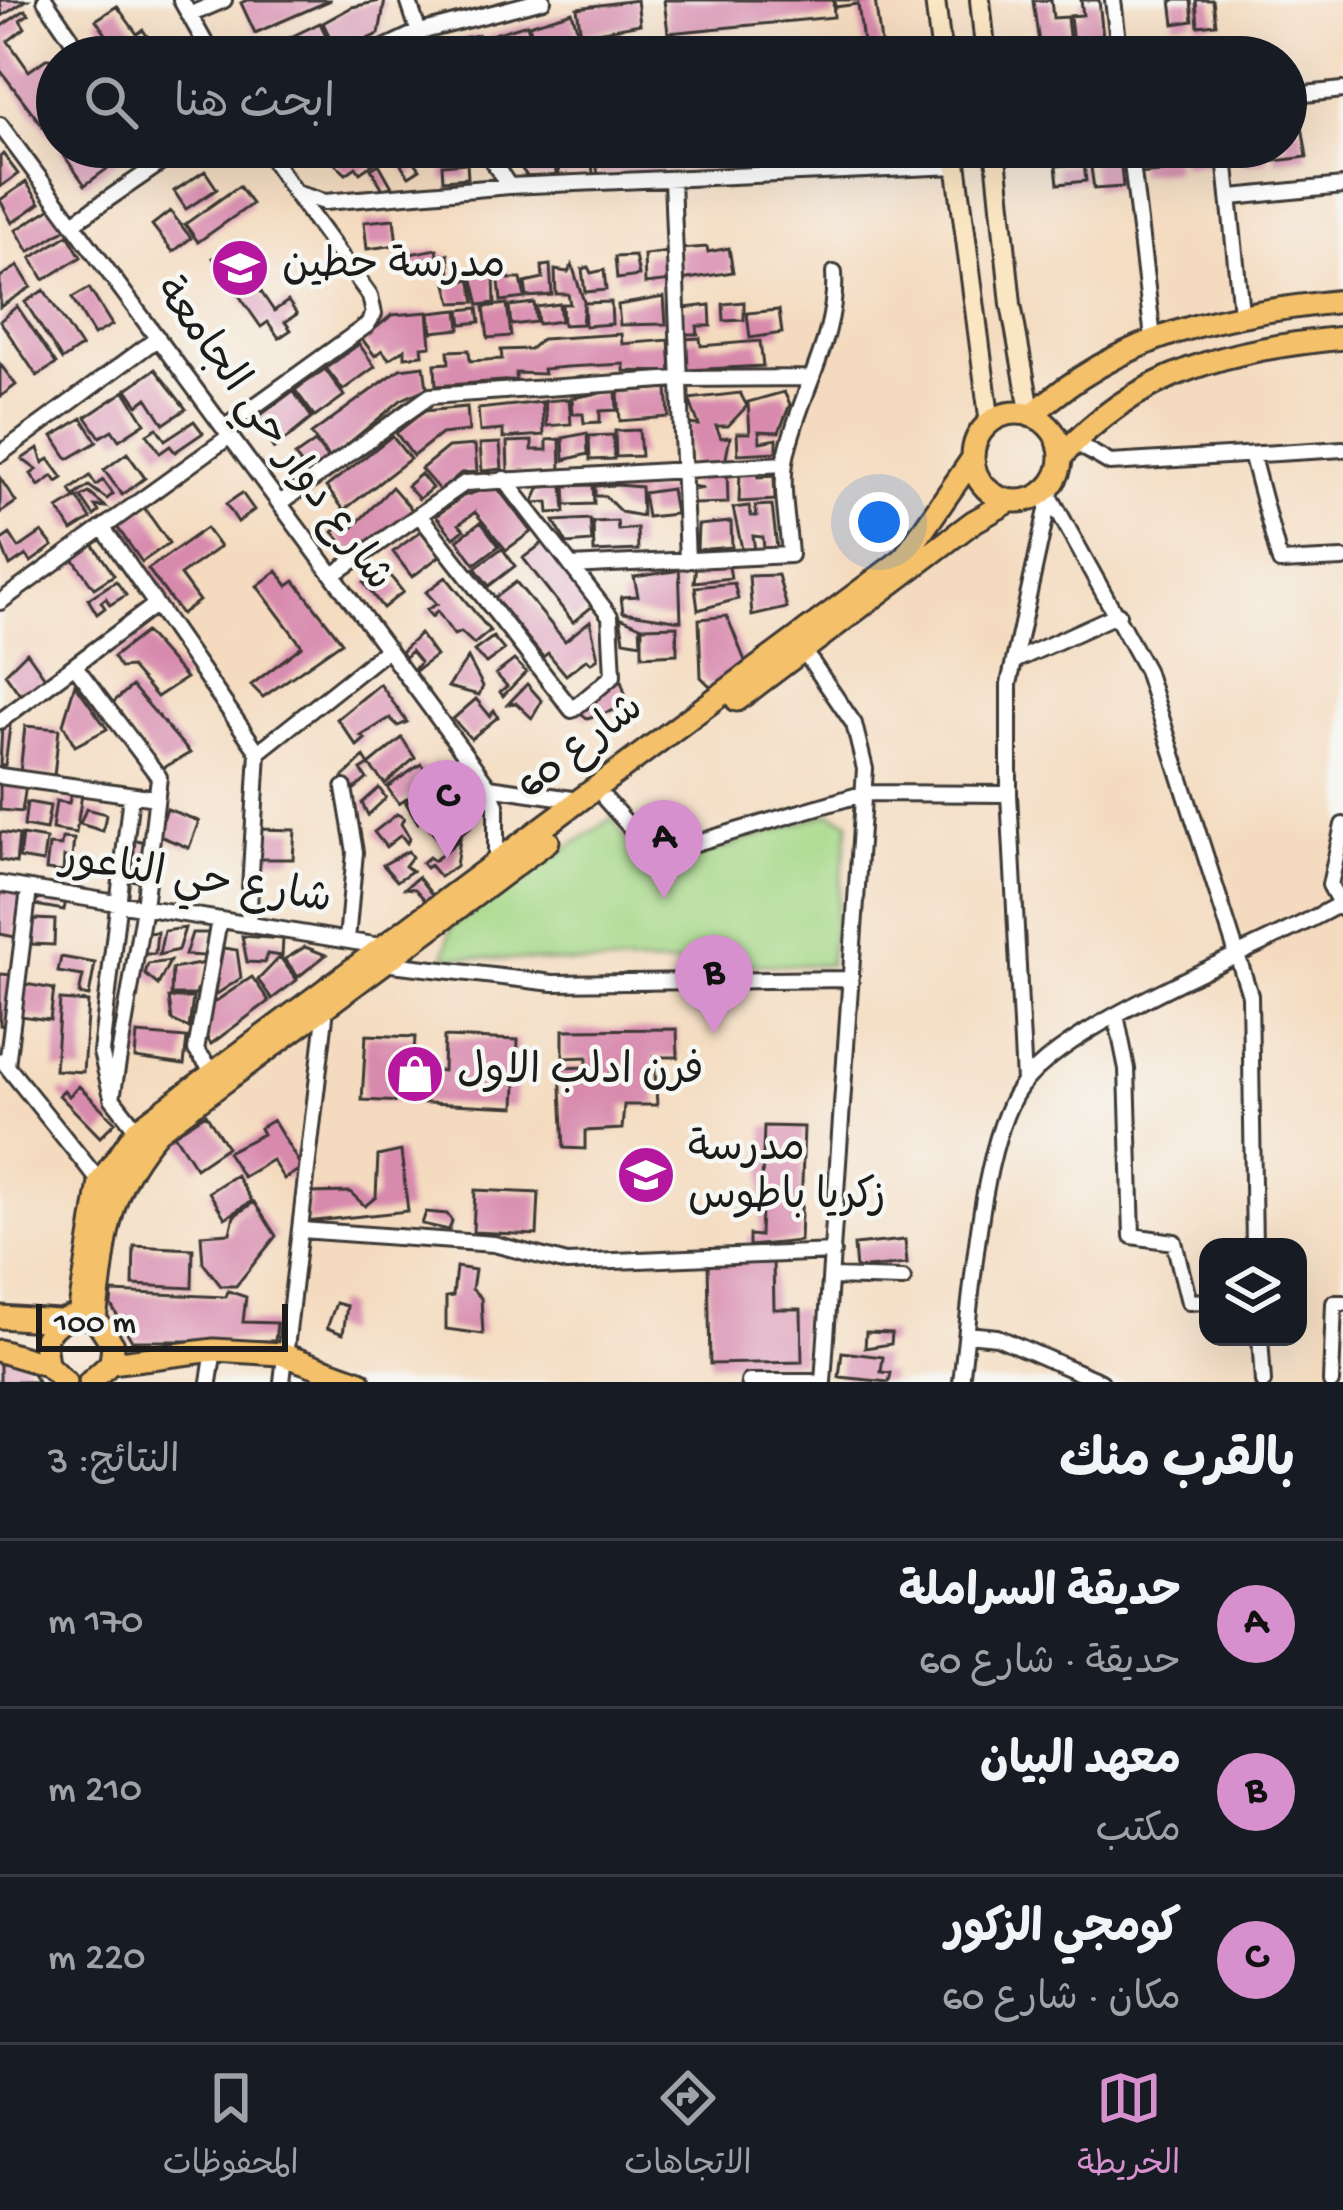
<!DOCTYPE html>
<html lang="ar">
<head>
<meta charset="utf-8">
<style>
  body { margin:0; font-family:"Gochi Hand","Playpen Sans Arabic",sans-serif; background:#20242c; color:#f1f3f6; direction:rtl }
  .controls { position:absolute; right:36px; bottom:36px; display:grid; overflow:hidden; border-radius:24px; box-shadow:0 12px 48px #0002 }
  .controls button { width:108px; height:108px; display:grid; place-items:center; padding:0; border:0; border-bottom:3px solid #363941; background:#171b24; color:#f1f3f6; font:60px sans-serif }
  .scale { position:absolute; left:36px; bottom:30px; width:252px; box-sizing:border-box; padding-left:12px; border:6px solid #1c1c1c; border-top:0; font-size:33px; line-height:42px; white-space:nowrap; color:#1c1c1c; -webkit-text-stroke:9px #f6f6f2; paint-order:stroke }
  .you { position:absolute; left:879px; top:522px; width:42px; height:42px; margin:-30px; border:9px solid #fff; border-radius:50%; background:#1a73e8; box-shadow:0 0 0 18px #1a73e833 }
  .badge { display:grid; place-items:center; width:78px; height:78px; border-radius:50%; background:#d690ce; color:#111; font-size:39px; font-weight:700 }
  .pin { position:absolute; translate:-50% -99px; filter:drop-shadow(0 3px 6px #0008) }
  .pin::after { content:''; position:absolute; top:63px; width:42px; height:36px; background:inherit; clip-path:polygon(0 0,100% 0,50% 100%) }
  .list { margin:0; padding:0; list-style:none }
  h2 { display:flex; justify-content:space-between; align-items:center; height:156px; margin:0; padding:0 48px; font-size:51px }
  h2 small { font-size:39px; font-weight:400; color:#9ea1a6 }
  .list li { display:grid; grid-template-columns:78px 1fr auto; gap:36px; align-items:center; box-sizing:border-box; height:168px; padding:0 48px; border-top:3px solid #363941 }
  .list b { display:block; font-size:45px; white-space:nowrap }
  .list p { margin:0; font-size:39px; white-space:nowrap; color:#9ea1a6 }
  .list em { font-size:39px; font-style:normal; color:#9ea1a6 }
  .icon { flex:none; width:66px; height:66px; fill:none; stroke:currentColor; stroke-width:2; stroke-linecap:round; stroke-linejoin:round }
  .map { position:relative; flex:none; width:1343px; height:1382px; overflow:hidden; direction:ltr }
  .search { position:absolute; background:#171b24; box-shadow:0 12px 48px #0002; left:36px; right:36px; top:36px; height:132px; display:flex; align-items:center; gap:30px; box-sizing:border-box; padding:0 42px; border-radius:66px; color:#9ea1a6; font-size:45px }
  .sheet { height:660px; background:#171b24 }
  nav { display:flex; justify-content:space-around; align-items:center; box-sizing:border-box; height:168px; border-top:3px solid #363941; background:#171b24; font-size:33px; color:#9ea1a6 }
  nav a { display:grid; justify-items:center; gap:6px }
  nav .on { color:#d690ce }
  .map>svg:first-child { display:block }
  .green { fill:#a6d887; stroke:#617a52; stroke-width:3 }
  .building { fill:#d88aad }
  .lines { fill:none; stroke-linecap:round; stroke-linejoin:round }
  .street-casing { stroke:#3c3934; stroke-width:20 }
  .secondary-casing { stroke:#3c3934; stroke-width:24 }
  .primary-casing { stroke:#3c3934; stroke-width:27 }
  .street { stroke:#fff; stroke-width:14 }
  .secondary { stroke:#fbe6c3; stroke-width:18 }
  .primary { stroke:#f4c16a; stroke-width:21 }
  .labels { text-anchor:middle; dominant-baseline:central; stroke-width:9; stroke-linejoin:round; paint-order:stroke }
  .poi-label { font-size:42px; fill:#1c1c1c; stroke:#f6f6f2; text-anchor:start }
  .street-label { font-size:42px; fill:#1c1c1c; stroke:#f6f6f2 }
</style>
</head>
<body>
<div class="map">
<svg width="1343" height="1382" viewBox="0 0 1343 1382">
  <rect width="100%" height="100%" fill="#f6f6f2"/>
  <filter id="ink" filterUnits="userSpaceOnUse"><feTurbulence type="fractalNoise" baseFrequency=".00833" numOctaves="2"/><feDisplacementMap in="SourceGraphic" scale="24" xChannelSelector="R" yChannelSelector="G"/><feConvolveMatrix kernelMatrix="1 2 1 2 8 2 1 2 1" color-interpolation-filters="sRGB"/></filter>
  <filter id="wash" filterUnits="userSpaceOnUse"><feTurbulence type="fractalNoise" baseFrequency=".004" numOctaves="4" result="noise"/><feDisplacementMap in="SourceGraphic" scale="48" xChannelSelector="R" yChannelSelector="G"/><feGaussianBlur stdDeviation="2.7" result="paint"/><feColorMatrix in="noise" values="0 0 0 0 0 0 0 0 0 0 0 0 0 0 0 0 0 1.4 0 .05"/><feComposite in="paint" operator="in"/></filter>
  <g filter="url(#wash)">
    <rect width="100%" height="100%" fill="#f4dbbf"/>
    <path class="green" d="M830,813L849,822L829,965L598,964L445,956L451,926L612,818L647,873Z"/>
    <g id="blocks">
      <path class="building" d="M0,0H27L2,16Z
        M247,0H331L255,33L241,3Z
        M385,0L379,34L337,52L323,23L352,7Z
        M637,0L640,24L581,35L577,8Z
        M664,0H833L834,17L668,33Z
        M834,0H875L883,57H865L858,4L835,7Z
        M1051,0L1053,18L1067,17L1070,45L1057,46L1058,57H1041L1033,1Z
        M1081,0H1099L1105,57H1088L1086,42L1073,44L1070,16L1083,15Z
        M1171,0H1191L1193,21L1174,24Z
        M1196,0H1213L1216,24L1198,26Z
        M117,6L137,34L143,30L154,46L149,49L154,57H122L96,20Z
        M25,10L29,14L20,20L25,28L8,41L29,71L46,59H57V145L0,70V27Z
        M572,12L579,35L536,48L529,25Z
        M320,23L334,52L268,57L264,50Z
        M527,24L534,48L490,57L484,37Z
        M479,35L489,57H451L452,47L463,38Z
        M1302,126L1307,157L1275,161L1273,147H1286V128Z
        M58,147H126L130,152L85,185Z
        M317,147H378L384,156L360,173L356,167L346,174Z
        M404,147L420,169L409,176L390,149Z
        M521,147L555,152L556,177L529,179L511,154Z
        M892,147L893,158L598,175L594,148Z
        M1180,147H1216L1218,163L1182,167Z
        M1240,147H1266L1268,162L1243,165Z
        M591,150L593,174L559,177L557,154Z
        M1173,150L1175,171L1138,174L1136,153Z
        M3,154L18,174L0,187V157Z
        M1120,157L1123,187L1094,189L1090,160Z
        M467,163L468,178L443,180L442,165Z
        M1084,163L1086,181L1058,184L1056,166Z
        M379,164L392,187L383,189L371,169Z
        M205,171L217,189L186,209L174,191Z
        M26,182L40,203L12,223L0,200Z
        M239,186L252,204L198,242L185,224Z
        M53,207L66,229L29,252L16,230Z
        M170,211L191,238L173,252L152,225Z
        M394,219L397,245L367,249L364,222Z
        M68,235L81,257L44,280L31,258Z
        M231,246L247,269L258,262L267,275L255,283L274,311L288,301L297,314L285,322L291,330L279,338L268,322L261,327L213,258Z
        M707,247L708,252L729,248L733,272L681,280L679,249Z
        M437,249L438,255L448,254L450,273L405,269L394,257Z
        M669,252L672,281L645,284L644,255Z
        M635,256L639,276L617,279L615,257Z
        M550,265L552,295L527,297L525,283L543,279L542,266Z
        M572,265L584,302L582,324L563,325L562,304H570L568,294H556L555,270L568,272Z
        M18,266L31,287L0,307V277Z
        M588,267L591,273L604,270L606,290L585,292L582,269Z
        M507,270L509,279H521L525,298L501,301L498,271Z
        M488,271L494,277L495,303L479,305L472,275Z
        M464,276L462,281L470,279L475,302L452,303L447,284L450,277Z
        M89,288L112,325L94,335L72,298Z
        M44,290L81,347L62,360L25,302Z
        M664,297L666,324L620,325L618,305Z
        M611,302L612,324L585,326L584,303Z
        M744,302V320L724,321L723,304Z
        M534,303L536,322L511,325L509,306Z
        M507,304L511,336L488,338L484,307Z
        M559,304L561,321L538,324L536,307Z
        M710,305L711,326H697L698,334H683L684,308Z
        M17,306L56,364L37,376L0,321Z
        M478,308L480,322L462,324L460,310Z
        M458,310L460,329L432,332L430,313Z
        M779,310L782,333L750,338L747,313Z
        M428,312L431,346L422,347L423,355L405,357V349L389,359L382,350L375,356L362,339L392,315Z
        M621,334L622,344L669,340L671,372L624,371V364L567,367L543,369L544,374L516,373V380L436,386L435,364L449,363L448,351L469,350L470,361L502,359L501,350L530,349L542,339Z
        M700,338L701,346L760,341L763,366L687,370L683,339Z
        M359,344L375,367L343,390L326,368Z
        M0,364L16,385L0,397Z
        M424,366L427,388L401,400L330,459L311,434L400,369Z
        M155,369L186,409L164,424L147,398L138,405L127,389Z
        M325,369L344,396L315,417L295,390Z
        M667,388L669,417L620,421L618,392Z
        M616,390L617,410L600,411V422L584,423L583,414H573L572,398Z
        M125,391L145,423L119,440L112,430L100,437L86,417Z
        M293,391L312,418L274,449L254,420Z
        M784,392L790,404L779,432L759,431L760,442L777,439V452L738,454L737,433H750L748,402Z
        M740,393L747,406L728,426H716L721,438L730,437L725,463L693,467L686,424L699,425L689,399Z
        M569,399L571,424L547,426L545,401Z
        M542,402L544,435L503,438V430L480,432L478,409Z
        M467,407L469,431L441,434L413,456L396,433L424,411Z
        M82,418L97,442L68,459L53,436Z
        M194,421L203,433L175,452L170,446L160,453L147,434L157,428L165,440Z
        M639,430L641,456L616,457L615,431Z
        M587,433L588,454L564,460L563,438Z
        M613,435L614,459L590,460L589,436Z
        M392,436L410,459L344,510L326,487Z
        M560,439L561,471L508,472L507,442L532,441V450H547V440Z
        M315,442L332,464L313,479L295,456Z
        M500,443L502,469L482,471L480,444Z
        M475,445L477,472L461,473L440,491L421,469L448,447Z
        M38,448L43,463L49,459L63,478L57,482L53,476L39,486L31,474L37,470L22,459Z
        M127,453L145,478L122,495L104,470Z
        M757,468L758,477L774,476L775,500L739,502L740,470Z
        M727,469L728,503L693,504L692,490L704,488L691,486L690,472Z
        M421,474L432,488L419,499L407,486Z
        M90,476L96,485L103,480L113,494L107,499L89,486L74,496L70,490Z
        M0,478L16,502L0,513Z
        M593,485L594,504L566,505L565,486Z
        M617,485L641,487L642,516L621,512L605,496H595V486Z
        M496,486L531,532L506,550L475,512L459,524L464,530L454,538L436,516L463,496Z
        M563,486L565,512L549,513L548,502L533,503L540,487Z
        M392,487L415,513L354,556L333,532L346,521L352,528Z
        M671,489L675,514L647,517L643,493Z
        M89,493L106,507L95,506L99,512L94,516L81,497Z
        M242,493L254,510L238,522L226,504Z
        M77,497L91,519L72,531L58,509Z
        M142,505L169,543L142,562L115,524Z
        M772,505L777,548L764,549L763,537L753,536L755,551L743,553L733,508L749,506L751,516H757L755,506Z
        M590,519L592,542L567,544L554,521Z
        M617,521L618,530L637,528L638,550L594,552L593,522Z
        M481,522L499,546L475,564L457,540Z
        M731,522L732,547L697,550L698,525Z
        M206,528L220,547L180,575L199,601L181,614L148,569Z
        M421,531L440,556L412,577L393,552Z
        M42,532L53,546L31,562L26,555L10,566L0,541L10,534L19,548Z
        M544,542L594,605L573,622L523,558Z
        M92,543L114,575L94,588L72,557Z
        M502,548L515,566L489,586L475,568Z
        M728,561L731,578L694,582L696,564Z
        M679,562L681,621L623,612L621,597L638,596L634,577L676,571Z
        M384,568L403,592L383,608L364,583Z
        M277,571L288,586L295,581L342,642L263,697L251,685L302,646L257,586Z
        M778,575L787,608L752,616L749,576Z
        M446,577L490,631L474,644L461,632L454,635L437,611L432,617L426,610L437,604L426,592Z
        M116,581L126,595L110,605L106,598L101,602L105,608L97,614L88,599Z
        M516,582L565,641L590,621L598,658L591,663L587,659L566,675L548,653L543,657L495,598Z
        M734,583L738,599L698,610L695,587Z
        M727,616L747,666L712,688L701,677L699,619Z
        M620,617L640,626L641,643L624,640Z
        M677,626V654L642,656V627Z
        M145,632L186,678L157,697L131,667L120,668L113,657Z
        M420,634L436,656L410,675L420,662L411,651L404,658L401,652Z
        M493,637L504,650L486,663L474,651Z
        M27,652L46,679L23,699L5,674Z
        M468,658L483,686L479,695L448,687Z
        M514,660L526,672L503,696L500,692L507,686L496,674Z
        M619,675L629,706L587,718L576,710Z
        M75,684L107,729L75,746L63,724Z
        M380,684L407,722L398,726L390,718L361,736L365,739L357,746L337,719Z
        M527,684L542,701L532,718L516,703L508,704Z
        M132,686L190,753L161,769L111,704Z
        M476,699L490,716L494,710L498,717L471,739L453,719Z
        M2,725L10,726L5,765H0Z
        M25,726L59,729L54,776L20,773Z
        M402,738L415,758L385,784L369,765Z
        M364,757L369,765L361,770L367,779L352,791L343,777Z
        M421,764L433,781L399,804L387,787Z
        M0,781L26,785L22,812L0,810Z
        M440,782L453,801L418,823L406,803Z
        M379,788L386,798L368,815L362,803Z
        M71,793L82,794L76,833L52,829L56,801L69,803Z
        M27,802L50,806L46,830L24,826Z
        M454,805L471,826L445,849L428,826Z
        M86,809L106,814L103,831L80,824Z
        M167,809L199,821L189,848L157,835Z
        M397,814L404,818L401,824L410,838L407,843L401,835L386,847L374,832Z
        M256,829L295,830L293,859H255Z
        M0,832L19,835L16,863L0,860Z
        M22,835L46,839L43,862L19,858Z
        M62,838L74,839L72,858L64,857L63,872L46,870L49,845L61,846Z
        M460,839L456,866L440,877L430,865L426,868L422,863L429,857L434,861Z
        M135,840L148,842L144,883L131,880Z
        M408,851L412,857L405,866L412,871L397,881L383,865Z
        M418,877L433,896L426,901L415,889L405,888Z
        M0,887L22,890L15,937L0,934Z
        M37,891L67,895L64,910L35,905Z
        M33,919L55,920L54,945L31,944Z
        M185,928L178,950L159,955L164,931Z
        M157,932L155,954H145L147,933Z
        M192,933H212L204,956L185,955Z
        M242,936L283,939L282,956L267,954L265,963L247,962Z
        M305,947L326,955L298,977L285,959Z
        M223,948L237,950L241,978L214,996Z
        M61,957L95,963L89,996L79,994L83,976L58,972Z
        M280,957L297,980L272,999L258,980Z
        M170,961L158,985L145,974L148,964Z
        M205,963L196,995H171L172,969Z
        M0,974L13,975L7,1027L0,1025Z
        M252,977L269,1001L211,1044L204,1033L210,1005Z
        M25,984L54,989L50,1020L20,1016Z
        M169,998H193L189,1028L172,1020Z
        M60,1000L88,1002L83,1072L55,1070Z
        M677,1029L678,1057H654L657,1105H624L622,1129L585,1131V1149L564,1148L560,1068L587,1067V1057L563,1058V1030Z
        M137,1034L187,1038L184,1065L135,1058Z
        M366,1035L415,1037L413,1069L443,1071L444,1037L518,1040L515,1107L362,1100Z
        M79,1086L115,1122L100,1137L59,1095L64,1090L69,1096Z
        M206,1114L227,1147L196,1168L174,1134Z
        M273,1120L302,1168L284,1179L272,1160L243,1177L227,1152L263,1134L260,1128Z
        M764,1126L804,1127L800,1241L749,1246V1235L760,1236Z
        M401,1151L408,1211L306,1222L310,1193L350,1192L365,1206L376,1197L378,1156Z
        M236,1175L252,1201L225,1218L209,1192Z
        M475,1190L539,1193L537,1235L473,1232Z
        M254,1202L276,1236L236,1286H221L203,1263L201,1235L230,1233L234,1216Z
        M426,1212L447,1214L452,1221L449,1230L422,1224Z
        M905,1240L907,1264L856,1269L854,1245Z
        M134,1246L193,1249L192,1288L133,1285Z
        M773,1260L774,1309H801L802,1362L710,1364L708,1261Z
        M456,1267L475,1270L472,1289L481,1298L483,1334L446,1329V1297L453,1296Z
        M228,1291L246,1297L243,1322L277,1323L275,1341H132L111,1305L112,1292L226,1297Z
        M336,1303L347,1306L343,1334L327,1328Z
        M866,1332L892,1333L891,1344L865,1348Z
        M842,1352L883,1357L881,1372L891,1373L889,1382L839,1377Z
        M0,1354L22,1358L38,1382H0Z"/>
    </g>
  </g>
  <g filter="url(#ink)">
    <use href="#blocks" fill-opacity="0" stroke="#3c3934" stroke-width="3"/>
    <g class="lines">
      <g class="street-casing">
        <path id="street" d="M45,0L84,57
          M181,0L213,57
          M408,0L427,57
          M1113,0L1120,57
          M189,15L224,0
          M365,57L416,33L543,0
          M1286,96L1343,90
          M0,125L489,787L579,800
          M264,147L295,193L325,202L509,186L956,166
          M483,147L509,186
          M1130,147L1153,338
          M1224,147L1241,312
          M672,180L687,561
          M1232,197L1343,186
          M73,223L184,147
          M224,428L367,325L374,314L370,296L295,193
          M1074,442L1110,463L1343,449
          M0,454L158,338
          M1252,457L1280,562L1343,559
          M1058,472L1050,496L1146,670L1250,995L1254,1247
          M280,503L430,396L678,379L807,378
          M420,516L572,710L613,676L610,616L504,479
          M103,528L258,752L248,924
          M571,566L790,555C788,523 779,484 787,452C801,390 838,337 834,273
          M333,575L465,483L784,464
          M0,602L230,436
          M804,651L854,724L865,769L823,1382
          M1014,661L1118,614
          M75,666L159,777L144,907L112,1098L137,1130
          M0,721L155,605
          M258,752L388,649
          M0,776L156,798
          M489,787L496,805V861
          M344,788L355,852L347,940
          M605,799L655,855L865,793L1009,794
          M1343,825L1330,885L1343,909
          M0,884L380,946
          M383,963L553,983L848,979
          M1116,1015L1127,1069L1132,1236L1174,1242L1189,1302L1208,1301
          M2,1060L100,1182
          M7,1065L29,889
          M212,1070L196,1050L219,920
          M1024,1082L1009,794V684L1050,496
          M111,1093L101,1052L131,795
          M301,1230L494,1244L567,1263L833,1252
          M831,1277L903,1279
          M967,1334L997,1337L1101,1382
          M1260,1337L1263,1382
          M209,1382L214,1350
          M282,1382L326,1008
          M749,1382H812
          M961,1382C971,1306 979,1159 1015,1095C1056,1023 1265,949 1343,902
          M1331,1382L1334,1303H1343"/>
      </g>
      <g class="secondary-casing">
        <path id="secondary" d="M935,0L942,57
          M980,0L986,57
          M954,147L990,424
          M995,147L1011,304L1031,416"/>
      </g>
      <g class="primary-casing">
        <path id="primary" d="M973 457a44 44 0 1 1 88 0a44 44 0 1 1-88 0Z
          M1031,416C1124,332 1223,314 1343,301
          M1061,457C1137,370 1233,349 1343,338
          M737,700L973,522L1010,501
          M79,1315L100,1182L137,1130L903,559L973,458
          M0,1317L58,1321
          M95,1318C107,1240 103,1193 158,1131L548,841
          M0,1351L47,1365
          M111,1363L214,1350L281,1354L360,1382
          M65,1382L47,1365L44,1341C55,1318 71,1314 95,1318L113,1345L111,1363L90,1382"/>
      </g>
      <use href="#street" class="street"/>
      <use href="#secondary" class="secondary"/>
      <use href="#primary" class="primary"/>
    </g>
  </g>
  <defs>
    <g id="school-disc" transform="scale(3)"><circle r="9.5" fill="#b5179e" stroke="#f6f6f2"/><path d="M0-5L7-2L0 1L-7-2ZM-4 1L0 2.5L4 1V4Q0 6-4 4Z" fill="#fff"/></g>
    <g id="shop-disc" transform="scale(3)"><circle r="9.5" fill="#b5179e" stroke="#f6f6f2"/><path d="M-5-2.5h2.3a2.7 3.5 0 0 1 5.4 0H5L5.5 6h-11ZM-1.5-2.5h3a1.5 2.3 0 0 0-3 0Z" fill="#fff"/></g>
  </defs>
  <g fill-rule="evenodd">
    <use href="#school-disc" x="240" y="268"/>
    <use href="#shop-disc" x="415" y="1074"/>
    <use href="#school-disc" x="646" y="1175"/>
  </g>
  <g class="labels">
    <g class="poi-label">
      <text x="282" y="268">مدرسة حطين</text>
      <text x="457" y="1074">فرن ادلب الاول</text>
      <text x="688" y="1151">مدرسة<tspan x="688" dy="48">زكريا باطوس</tspan></text>
    </g>
    <g class="street-label">
      <text transform="translate(271 436) rotate(54)">شارع دوار حي الجامعة</text>
      <text transform="translate(582 749) rotate(-37)">شارع 60</text>
      <text transform="translate(196 882) rotate(9)">شارع حي الناعور</text>
    </g>
  </g>
</svg>
<div class="controls">
<button><svg class="icon" aria-label="layers" viewBox="0 0 24 24"><path d="M12 4l9 5-9 5-9-5zM3 14l9 5 9-5"/></svg></button>
</div>
<div class="scale">100 m</div>
<div class="you"></div>
<div class="pin badge" style="left:664px;top:899px">A</div>
<div class="pin badge" style="left:714px;top:1034px">B</div>
<div class="pin badge" style="left:447px;top:859px">C</div>
<div class="search"><svg class="icon" aria-label="search" viewBox="0 0 24 24"><circle cx="10" cy="10" r="6"/><path d="M15 15l6 6"/></svg>ابحث هنا</div>
</div>
<section class="sheet">
<h2>بالقرب منك<small>النتائج: 3</small></h2>
<ul class="list">
<li><span class="badge">A</span><div><b>حديقة السراملة</b><p>حديقة · شارع 60</p></div><em>170 m</em></li>
<li><span class="badge">B</span><div><b>معهد البيان</b><p>مكتب</p></div><em>210 m</em></li>
<li><span class="badge">C</span><div><b>كومجي الزكور</b><p>مكان · شارع 60</p></div><em>220 m</em></li>
</ul>
</section>
<nav>
<a class="on"><svg class="icon" aria-label="map" viewBox="0 0 24 24"><path d="M3 6l6-2 6 2 6-2v14l-6 2-6-2-6 2zM9 4v14M15 6v14"/></svg>الخريطة</a>
<a><svg class="icon" aria-label="directions" viewBox="0 0 24 24"><path d="M12 3l9 9-9 9-9-9zM9 14v-3h6M13 9l2 2-2 2"/></svg>الاتجاهات</a>
<a><svg class="icon" aria-label="saved" viewBox="0 0 24 24"><path d="M7 4h10v16l-5-4-5 4z"/></svg>المحفوظات</a>
</nav>
</body>
</html>
